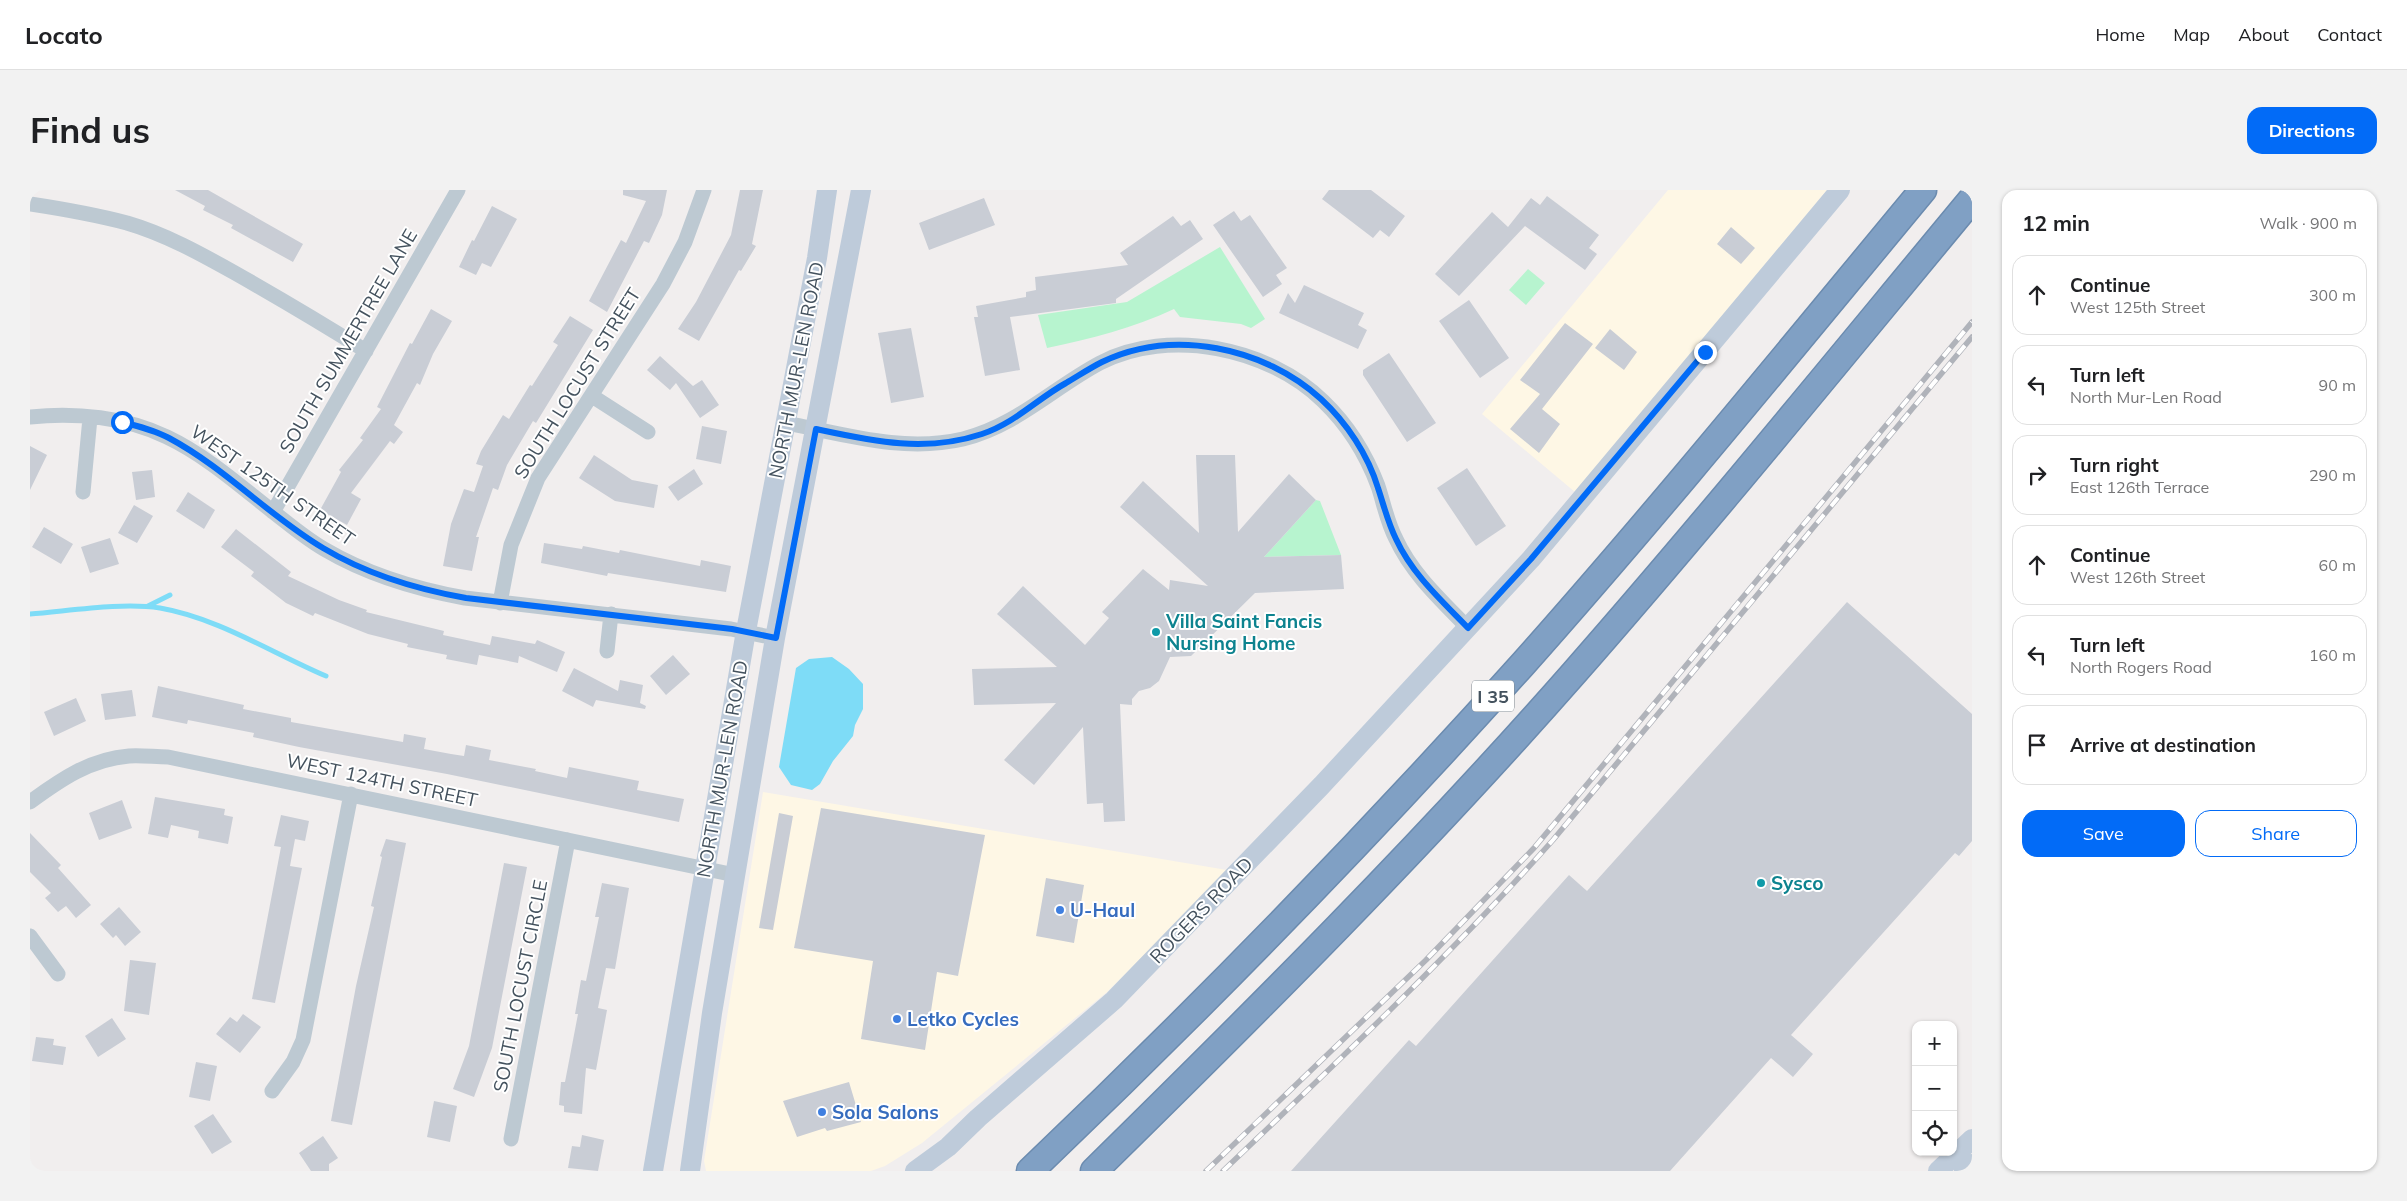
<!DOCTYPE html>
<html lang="en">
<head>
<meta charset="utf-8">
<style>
  body { margin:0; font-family:Mulish,sans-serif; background:#f2f2f2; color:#202124 }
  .controls { position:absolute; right:15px; bottom:15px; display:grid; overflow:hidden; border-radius:10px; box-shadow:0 1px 4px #0004 }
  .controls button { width:45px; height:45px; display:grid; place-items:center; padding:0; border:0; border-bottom:1px solid #e0e0e0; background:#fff; color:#202124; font:25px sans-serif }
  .stop { position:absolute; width:15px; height:15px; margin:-11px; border:4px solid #026bf7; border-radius:50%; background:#fff }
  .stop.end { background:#026bf7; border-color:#fff; box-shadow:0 1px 5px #0008 }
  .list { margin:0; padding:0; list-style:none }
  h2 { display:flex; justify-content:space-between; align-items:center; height:65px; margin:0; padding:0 20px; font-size:21px }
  h2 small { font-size:16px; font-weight:400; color:#757577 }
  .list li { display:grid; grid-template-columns:32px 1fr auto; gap:15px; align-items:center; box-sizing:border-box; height:80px; margin:0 10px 10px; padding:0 10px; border:1px solid #e0e0e0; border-radius:15px }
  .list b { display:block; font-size:19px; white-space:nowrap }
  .list p { margin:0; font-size:16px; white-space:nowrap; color:#757577 }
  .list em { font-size:16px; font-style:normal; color:#757577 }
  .actions { display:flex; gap:10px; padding:15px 20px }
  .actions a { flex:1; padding:11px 0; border:1px solid #026bf7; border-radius:15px; text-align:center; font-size:18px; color:#026bf7 }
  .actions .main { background:#026bf7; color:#fff }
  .icon { flex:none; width:28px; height:28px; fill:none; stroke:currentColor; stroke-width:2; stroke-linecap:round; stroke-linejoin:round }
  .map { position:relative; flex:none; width:1942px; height:981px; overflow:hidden; border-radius:15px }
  header { display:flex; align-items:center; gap:30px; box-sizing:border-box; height:70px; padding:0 25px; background:#fff; border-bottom:1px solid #e0e0e0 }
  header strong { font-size:24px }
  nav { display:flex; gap:28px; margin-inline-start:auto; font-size:18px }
  .intro { display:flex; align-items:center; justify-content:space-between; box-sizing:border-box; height:120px; padding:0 30px }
  h1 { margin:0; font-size:35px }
  .button { padding:12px 22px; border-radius:15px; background:#026bf7; color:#fff; font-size:18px; font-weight:700 }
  main { display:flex; gap:30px; padding:0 30px }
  aside { flex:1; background:#fff; border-radius:15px; box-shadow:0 1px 4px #0004 }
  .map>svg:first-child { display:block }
  .commercial { fill:#fef7e5 }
  .green { fill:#b7f4cf }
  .water { fill:#7edcf7 }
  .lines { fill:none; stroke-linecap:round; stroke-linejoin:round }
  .stream { stroke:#7edcf7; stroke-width:5 }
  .building { fill:#c9cdd5 }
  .highway-casing { stroke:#6b8baf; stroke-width:29 }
  .street { stroke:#bdc9d2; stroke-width:15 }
  .secondary { stroke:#becbda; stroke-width:20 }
  .highway { stroke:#80a0c4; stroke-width:26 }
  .rail-casing { stroke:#b0b3ba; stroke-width:5.5 }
  .rail { stroke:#fff; stroke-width:4; stroke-dasharray:11; stroke-linecap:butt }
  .route { stroke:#026bf7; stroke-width:6 }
  .culture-dot { fill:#0f9aa8; stroke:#fff; stroke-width:2 }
  .shop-dot { fill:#3f7fe0; stroke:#fff; stroke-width:2 }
  .labels { text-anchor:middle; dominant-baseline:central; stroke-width:4; stroke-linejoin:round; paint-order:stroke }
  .shield { fill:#fff; stroke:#7c868e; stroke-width:1 }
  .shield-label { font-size:18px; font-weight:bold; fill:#44525e }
  .street-label { font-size:19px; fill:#44525e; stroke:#fff }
  .culture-label { font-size:19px; font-weight:bold; fill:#0d838f; stroke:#fff; text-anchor:start }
  .shop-label { font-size:19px; font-weight:bold; fill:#366cbe; stroke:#fff; text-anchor:start }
</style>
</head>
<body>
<header>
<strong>Locato</strong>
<nav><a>Home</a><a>Map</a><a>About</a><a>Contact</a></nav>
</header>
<div class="intro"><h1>Find us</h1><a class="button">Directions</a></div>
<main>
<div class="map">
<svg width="1942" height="981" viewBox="0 0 1942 981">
  <rect width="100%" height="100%" fill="#f1eeee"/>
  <path class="commercial" d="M1638,0H1797L1545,302L1452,224Z
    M733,602L1197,680L1164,715L1077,802L892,953L855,976L841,981H676L674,971Z"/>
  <path class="green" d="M1190,57L1235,129L1221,138L1211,134L1150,127L1144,119C1104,138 1060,149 1017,158L1008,125L1097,112Z
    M1498,79L1515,93L1496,115L1479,100Z
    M1286,310L1290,311L1311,365L1234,367Z"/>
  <path class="water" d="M802,467L819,479L833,494V519L825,535L823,546L803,571L790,594L782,600L761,595L749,577L766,478L779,469Z"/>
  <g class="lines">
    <path class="stream" d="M118,416L140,405
      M0,424C39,421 92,412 130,418C188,428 242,463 296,486"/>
  </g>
  <path class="building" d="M145,0H178L273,54L263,72L201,38L203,35L173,20L175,16Z
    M593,0H637L632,25L619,53L614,51L577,122L559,111L591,50L596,53L616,11L593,5Z
    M710,0H733L722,54L726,56L711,81L709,80L669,151L648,139L666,112L701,45Z
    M1299,0H1341L1375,26L1359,47L1350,40L1343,48L1292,9Z
    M1517,6L1569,45L1559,58L1567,64L1555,80L1495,36L1429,106L1405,84L1462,22L1478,37L1501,8L1510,15Z
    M954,8L965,35L899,60L889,33Z
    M462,16L487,29L461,77L452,73L446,85L429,77L442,50L444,51Z
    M1204,21L1211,31L1220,25L1257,78L1246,85L1252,94L1233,107L1183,35Z
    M1143,26L1151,36L1160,30L1173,49L1086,109V113L980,127L990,180L955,186L944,127H948L946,116L996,107V102L1006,100L1005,87L1098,75L1090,63Z
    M1701,37L1725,58L1711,74L1687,54Z
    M1274,95L1334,123L1328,135L1337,140L1328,159L1249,123L1258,103L1265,113Z
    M1439,110L1479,168L1450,188L1409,131Z
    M401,119L422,131L403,164L390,195L387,193L364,235L373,242L364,254L360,251L321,303L331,309L317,335L290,320L311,282L309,280L333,250L330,248L351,219L347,217L380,153L382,154Z
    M540,126L563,140L506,233L503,231L477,275L468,300L463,298L446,347H449L442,381L413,376L421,334L434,299L444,302L453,276L446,274L451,261L473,225L479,229L500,195L502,196L528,155L523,152Z
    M1535,133L1563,154L1512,219L1530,234L1509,263L1480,239L1510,204L1490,190Z
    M881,138L894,207L861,213L848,143Z
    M1580,139L1607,162L1594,180L1565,158Z
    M1359,163L1406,233L1377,252L1333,185V180Z
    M630,166L663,196L672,190L689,215L670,228L646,193L640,200L617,180Z
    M672,236L697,241L691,274L666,269Z
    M0,256L17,265L0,300Z
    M564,265L602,290L628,295L624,318L585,311L549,288Z
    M1166,265H1205L1208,342L1259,284L1286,310L1234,367L1311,365L1314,399L1225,403L1161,466L1140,467L1129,491L1120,498L1109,501L1102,509V515L1090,514L1095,631L1074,632L1073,613L1057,614L1053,537L1004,595L974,570L1026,513L944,515L942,479L1027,477L967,424L993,396L1055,455L1079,428L1072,422L1113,379L1139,400L1140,390L1178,396L1090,317L1113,291L1169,343Z
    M1437,278L1476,336L1446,356L1407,298Z
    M664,279L673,294L648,311L638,297Z
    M122,280L125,307L106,310L102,282Z
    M158,302L185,320L174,339L146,321Z
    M104,315L123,326L107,353L88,343Z
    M14,337L43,354L31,374L2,357Z
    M206,339L261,382L258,386L309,410L337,420L336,422L414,441L413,445L460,455L462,446L505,454L507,450L535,462L527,482L489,466L488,473L449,465L447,475L416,469L417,465L377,457L378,454L338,444L285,423L283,426L256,413L221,386L224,382L191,357Z
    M80,348L89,374L60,383L51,357Z
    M514,353L552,359L553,356L589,363L590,360L670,376L671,370L701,376L696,402L578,383L577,386L511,373Z
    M1817,412L1942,524V651L1929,666L1925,663L1761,845L1783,864L1763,887L1741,868L1640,981H1261L1379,850L1386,856L1539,685L1557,701Z
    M643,465L660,484L636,505L620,486Z
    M544,478L588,501L590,490L613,495L610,513L616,516L615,519L566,510L563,517L532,501Z
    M128,496L214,515L213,519L261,528V532L373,552L374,544L396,548L394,559L421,564L434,566L436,555L461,560L459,570L506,579L505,581L537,588L539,577L609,591L607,600L654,609L649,632L417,584L269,557L223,547L224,543L158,530L157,534L122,527Z
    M102,500L106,526L75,530L71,504Z
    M46,508L56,531L24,546L14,522Z
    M125,607L195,619L194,625L203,627L198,654L168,648L169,641L141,635L138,648L118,644Z
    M92,610L102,638L69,650L59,623Z
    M791,618L955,645L928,786L907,782L895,860L831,849L843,771L764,758Z
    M749,623L763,626L743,740L729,738Z
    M251,625L279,631L275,651L265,649L260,676L272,678L245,813L222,809L251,657L244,656Z
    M0,643L31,675L28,678L61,715L46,728L36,716L28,722L15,708L21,703L0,682Z
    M356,649L376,653L322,935L301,931L326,796L344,717L341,716L352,667L350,666Z
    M474,673L497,677L462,858L444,907L423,899L439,856Z
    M1016,688L1054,695L1044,753L1006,746Z
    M572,693L599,698L585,779L576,778L568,818L577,820L566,880L556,878L552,924L534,922V916L529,915L531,892H535L548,824H545L551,790L556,791L569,727H565Z
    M89,717L111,742L95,756L86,745L83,748L70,734Z
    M100,770L126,773L119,825L94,821Z
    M213,824L231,837L210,863L186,844L200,827L207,832Z
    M82,828L96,849L68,867L55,846Z
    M6,847L24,849L23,855L36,857L33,875L2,871Z
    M166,872L187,876L180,911L159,907Z
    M819,892L831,932L797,941L795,938L767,947L753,911Z
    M404,911L427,916L420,952L397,947Z
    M183,924L202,952L182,964L164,936Z
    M552,945L574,950L568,981L538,978L542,956L550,957Z
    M293,946L308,968L299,974V981H281L269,963Z"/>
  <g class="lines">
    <g class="highway-casing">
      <path id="highway" d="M1000,981C1171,818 1335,650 1493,474C1630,320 1761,159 1893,0
        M1064,981C1229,819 1392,656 1544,483C1680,328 1810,168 1942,9"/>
    </g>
    <path class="street" d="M0,14C33,19 66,25 97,33C135,44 171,64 205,83C249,108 293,134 336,161
      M562,206L618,242
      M0,227C45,222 96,227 137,247C175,265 209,295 242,321C259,334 275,348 294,359C338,385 385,399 435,408L701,439L745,448
      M756,233C814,244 873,263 933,249C986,236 1023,198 1070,173C1139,137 1239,158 1293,211C1318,235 1336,264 1348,296C1354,314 1357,332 1366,349C1382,384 1412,411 1438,438
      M53,302L60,228
      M243,322L428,0
      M470,413L481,355L508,288L633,94L655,52L674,0
      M577,461L581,424
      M0,612C30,590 60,569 99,566C111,565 125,567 138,567L705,685
      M0,746L28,784
      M242,901L263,872L273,850L321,604
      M481,949L538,650"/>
    <path class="secondary" d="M623,981L716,441L787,68L797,0
      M660,981L682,823L745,448L831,0
      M885,981L918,957L948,928L1084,810L1292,595L1501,369L1810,0
      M1908,981L1942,949
      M1934,981L1942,974"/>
    <use href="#highway" class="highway"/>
    <g class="rail-casing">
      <path id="rail" d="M1176,981L1396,770L1504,658L1942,132
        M1193,981C1306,873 1419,767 1523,650L1942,147"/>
    </g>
    <use href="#rail" class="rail"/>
  </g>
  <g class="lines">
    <path class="route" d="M92,232C108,236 124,240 139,248C195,278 239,326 293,358C338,385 385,399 436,408L702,439L746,448L786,239C842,251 895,263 952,244C985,233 1007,209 1036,193C1048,186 1060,178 1072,172C1143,138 1234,157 1291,209C1317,233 1338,265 1348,298C1354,316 1358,333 1366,349C1382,384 1412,411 1438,438L1501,369L1675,162"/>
  </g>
  <g class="culture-dot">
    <circle cx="1126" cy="442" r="5"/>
    <circle cx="1731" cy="693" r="5"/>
  </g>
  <g class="shop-dot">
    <circle cx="1030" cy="720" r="5"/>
    <circle cx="867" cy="829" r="5"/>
    <circle cx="792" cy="922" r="5"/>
  </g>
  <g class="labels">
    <rect class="shield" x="1442" y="490.5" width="42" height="31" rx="4"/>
    <g class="shield-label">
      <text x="1463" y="506">I 35</text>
    </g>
    <g class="street-label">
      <text transform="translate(318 151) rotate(-60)">SOUTH SUMMERTREE LANE</text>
      <text transform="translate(766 180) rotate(-79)">NORTH MUR-LEN ROAD</text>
      <text transform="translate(547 193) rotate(-58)">SOUTH LOCUST STREET</text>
      <text transform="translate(243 295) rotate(35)">WEST 125TH STREET</text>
      <text transform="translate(692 579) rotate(-80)">NORTH MUR-LEN ROAD</text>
      <text transform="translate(352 590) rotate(12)">WEST 124TH STREET</text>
      <text transform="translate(1171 720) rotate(-46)">ROGERS ROAD</text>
      <text transform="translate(490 796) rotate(-79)">SOUTH LOCUST CIRCLE</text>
    </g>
    <g class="culture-label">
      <text x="1136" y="431">Villa Saint Fancis<tspan x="1136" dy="22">Nursing Home</tspan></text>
      <text x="1741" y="693">Sysco</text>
    </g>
    <g class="shop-label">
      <text x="1040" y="720">U-Haul</text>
      <text x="877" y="829">Letko Cycles</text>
      <text x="802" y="922">Sola Salons</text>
    </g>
  </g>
</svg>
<div class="controls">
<button>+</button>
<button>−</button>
<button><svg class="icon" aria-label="locate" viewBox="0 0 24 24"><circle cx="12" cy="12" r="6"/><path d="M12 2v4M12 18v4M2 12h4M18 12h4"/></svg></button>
</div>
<div class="stop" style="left:92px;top:232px"></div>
<div class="stop end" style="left:1675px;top:162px"></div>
</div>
<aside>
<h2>12 min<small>Walk · 900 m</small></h2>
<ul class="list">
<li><svg class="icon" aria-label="ahead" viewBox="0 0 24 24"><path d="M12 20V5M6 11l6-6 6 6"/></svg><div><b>Continue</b><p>West 125th Street</p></div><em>300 m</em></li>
<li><svg class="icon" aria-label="left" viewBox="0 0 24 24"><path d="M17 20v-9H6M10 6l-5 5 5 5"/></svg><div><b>Turn left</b><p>North Mur-Len Road</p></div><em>90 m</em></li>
<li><svg class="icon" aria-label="right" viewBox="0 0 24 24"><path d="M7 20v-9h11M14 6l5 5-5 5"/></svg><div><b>Turn right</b><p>East 126th Terrace</p></div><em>290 m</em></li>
<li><svg class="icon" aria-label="ahead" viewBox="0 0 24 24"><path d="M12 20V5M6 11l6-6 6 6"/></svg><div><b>Continue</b><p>West 126th Street</p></div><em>60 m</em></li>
<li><svg class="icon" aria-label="left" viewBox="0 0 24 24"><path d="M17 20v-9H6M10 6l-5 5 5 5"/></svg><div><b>Turn left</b><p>North Rogers Road</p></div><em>160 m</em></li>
<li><svg class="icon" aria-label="arrive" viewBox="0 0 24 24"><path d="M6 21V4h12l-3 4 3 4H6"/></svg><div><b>Arrive at destination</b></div></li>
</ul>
<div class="actions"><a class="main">Save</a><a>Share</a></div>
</aside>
</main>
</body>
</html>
